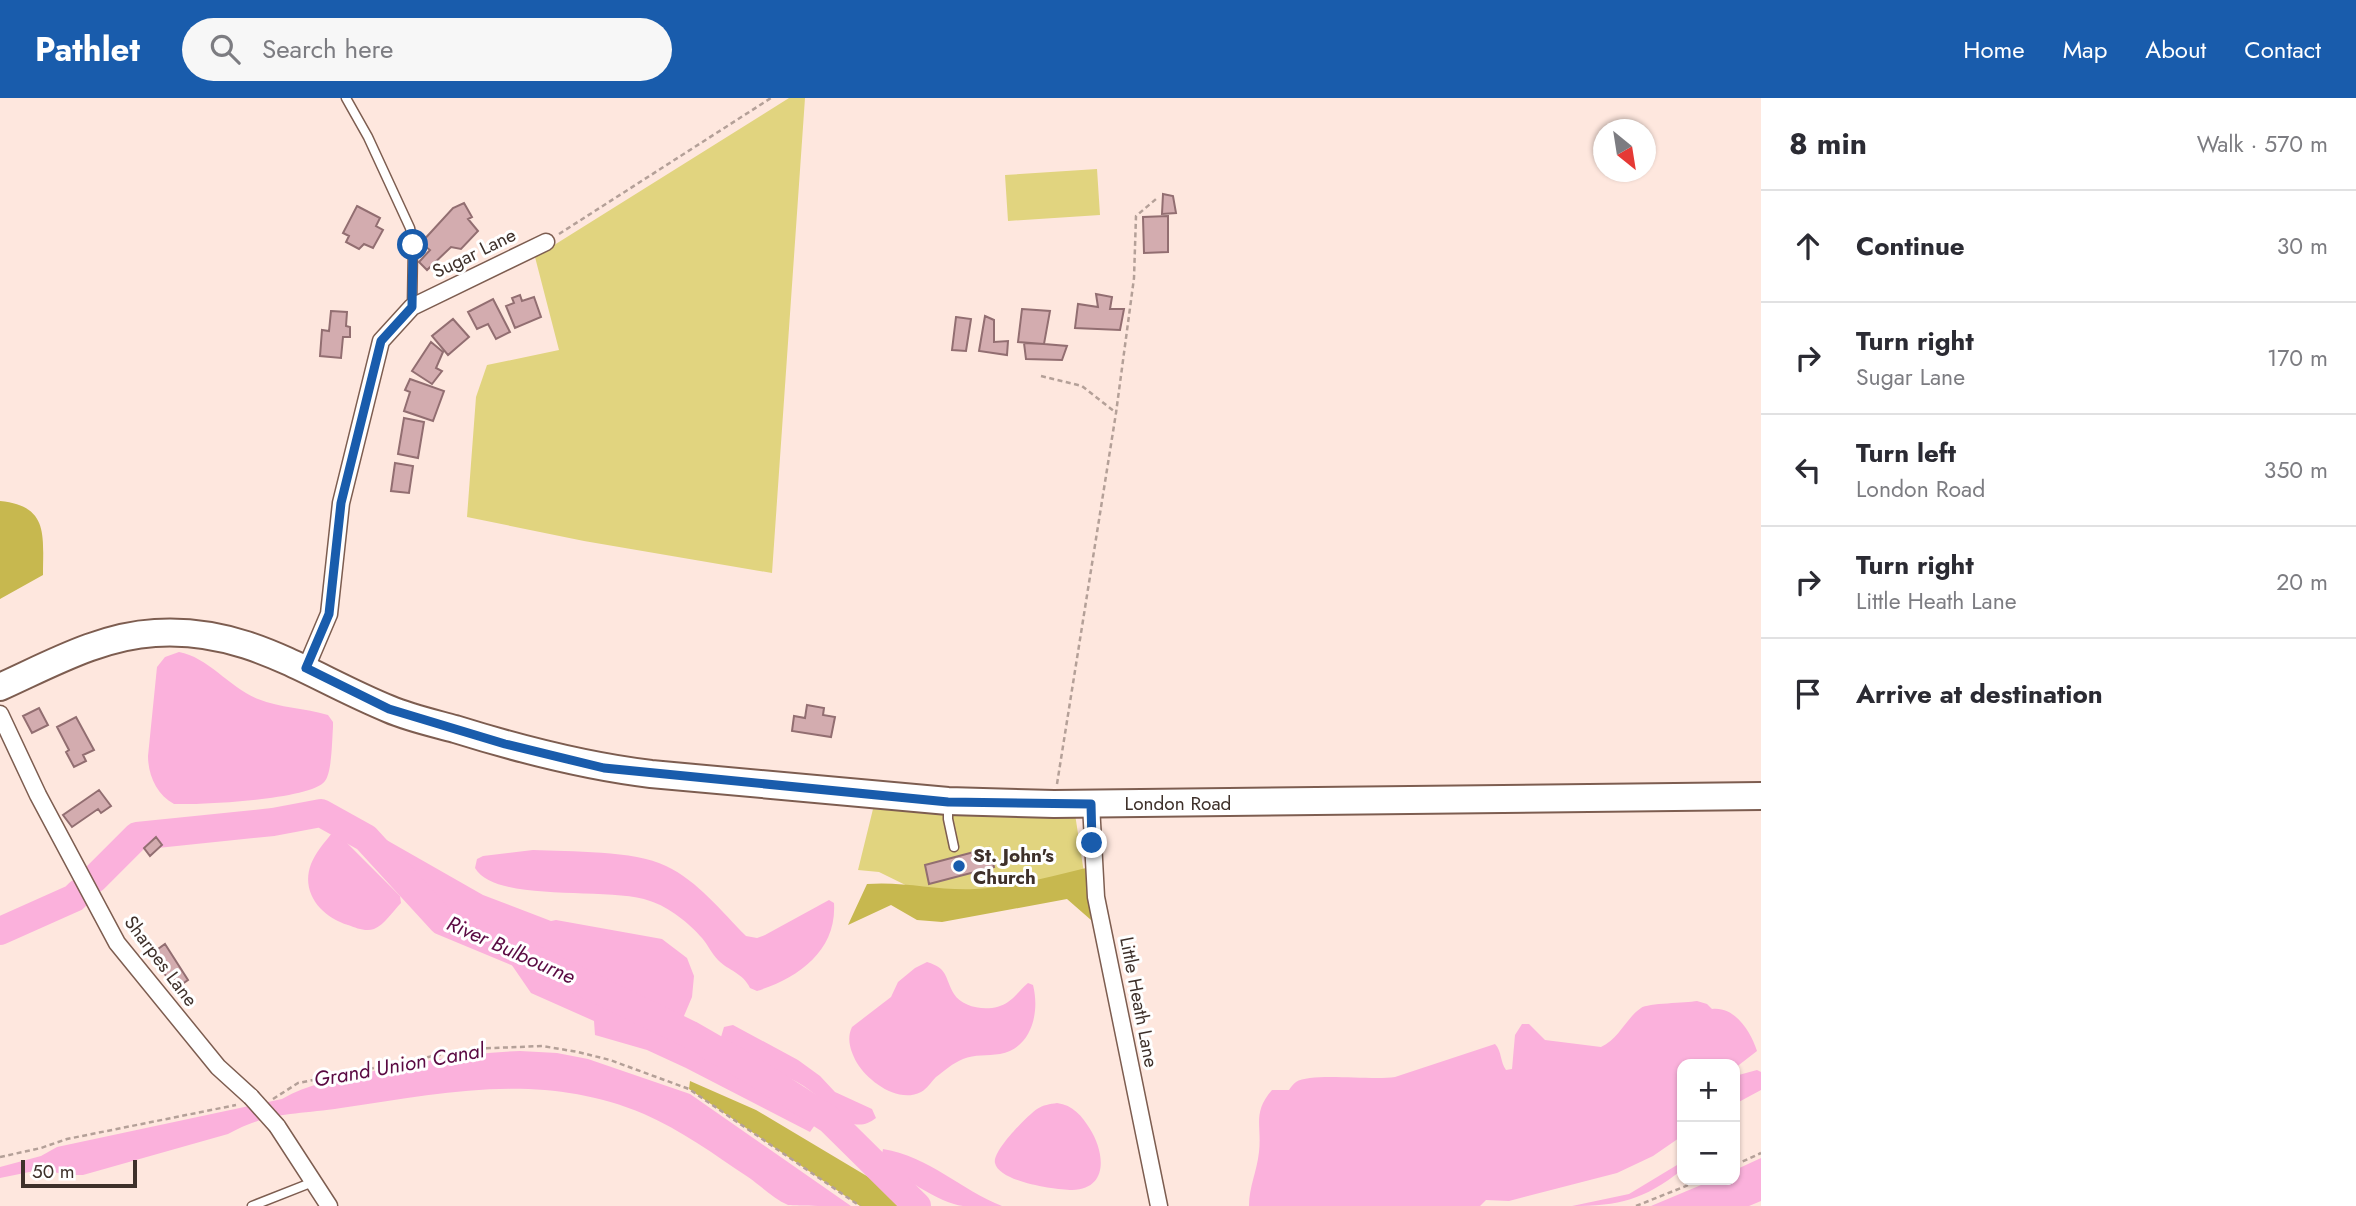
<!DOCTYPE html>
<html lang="en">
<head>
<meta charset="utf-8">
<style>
  body { margin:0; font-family:Jost,sans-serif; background:#f7f7f7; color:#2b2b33 }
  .controls { position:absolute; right:21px; bottom:21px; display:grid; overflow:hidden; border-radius:14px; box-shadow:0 2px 5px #0004 }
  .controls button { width:63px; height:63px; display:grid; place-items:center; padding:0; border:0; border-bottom:2px solid #e1e1e2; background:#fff; color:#2b2b33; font:35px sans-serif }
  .compass { position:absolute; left:1593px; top:21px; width:63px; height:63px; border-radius:50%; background:#fff; box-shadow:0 2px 5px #0004; rotate:150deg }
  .scale { position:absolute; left:21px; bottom:18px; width:116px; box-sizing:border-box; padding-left:7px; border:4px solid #3e302a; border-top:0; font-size:19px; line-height:24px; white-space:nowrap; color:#3e302a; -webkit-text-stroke:5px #fff; paint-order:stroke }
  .stop { position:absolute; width:21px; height:21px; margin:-16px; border:5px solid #195cac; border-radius:50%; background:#fff }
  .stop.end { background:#195cac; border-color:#fff; box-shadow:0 2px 7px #0008 }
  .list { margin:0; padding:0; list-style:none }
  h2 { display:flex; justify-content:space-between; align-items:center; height:91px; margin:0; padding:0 28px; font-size:30px }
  h2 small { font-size:23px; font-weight:400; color:#7c7c81 }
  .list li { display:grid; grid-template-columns:46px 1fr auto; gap:21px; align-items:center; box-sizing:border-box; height:112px; padding:0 28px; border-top:2px solid #e1e1e2 }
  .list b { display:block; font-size:26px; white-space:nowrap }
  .list p { margin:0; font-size:23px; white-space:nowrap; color:#7c7c81 }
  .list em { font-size:23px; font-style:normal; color:#7c7c81 }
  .icon { flex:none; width:38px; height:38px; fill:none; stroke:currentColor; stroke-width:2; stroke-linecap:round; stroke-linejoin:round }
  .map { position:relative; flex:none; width:1761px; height:1108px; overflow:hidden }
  header { display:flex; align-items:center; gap:42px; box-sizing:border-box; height:98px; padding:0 35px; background:#195cac; color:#fff }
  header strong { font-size:33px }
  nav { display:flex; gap:38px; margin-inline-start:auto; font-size:24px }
  .search { width:490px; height:63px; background:#f7f7f7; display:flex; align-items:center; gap:18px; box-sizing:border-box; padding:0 24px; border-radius:38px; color:#7c7c81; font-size:26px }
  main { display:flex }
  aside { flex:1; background:#fff }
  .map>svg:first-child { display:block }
  .green { fill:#e1d47f }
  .forest { fill:#c7b84f }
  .water { fill:#fbb1dc }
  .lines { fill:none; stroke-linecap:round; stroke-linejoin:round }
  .river { stroke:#fbb1dc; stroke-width:28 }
  .building { fill:#d3acaf; stroke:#926e71; stroke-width:2 }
  .service-casing { stroke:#7d5d50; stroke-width:11 }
  .minor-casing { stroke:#7d5d50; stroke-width:19 }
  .primary-casing { stroke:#7d5d50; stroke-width:30 }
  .path { stroke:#b4a098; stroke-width:2.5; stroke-dasharray:5 3.5; stroke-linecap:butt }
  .service { stroke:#fff; stroke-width:8 }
  .minor { stroke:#fff; stroke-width:16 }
  .primary { stroke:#fff; stroke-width:26 }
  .minor-bridge-casing { stroke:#7d5d50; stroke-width:19; stroke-linecap:butt }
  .minor-bridge { stroke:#fff; stroke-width:16 }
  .route { stroke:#195cac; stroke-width:9 }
  .poi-dot { fill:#195cac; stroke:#fff; stroke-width:2.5 }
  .labels { text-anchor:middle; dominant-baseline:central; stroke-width:6; stroke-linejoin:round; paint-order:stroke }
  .street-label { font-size:19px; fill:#3e302a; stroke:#fff }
  .poi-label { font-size:19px; font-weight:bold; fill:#3e302a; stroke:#fff; text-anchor:start }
  .water-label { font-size:21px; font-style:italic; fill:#5a0942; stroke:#fff }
</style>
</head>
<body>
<header>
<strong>Pathlet</strong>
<div class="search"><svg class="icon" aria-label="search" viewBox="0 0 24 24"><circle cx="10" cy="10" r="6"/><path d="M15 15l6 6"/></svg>Search here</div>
<nav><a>Home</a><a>Map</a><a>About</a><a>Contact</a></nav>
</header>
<main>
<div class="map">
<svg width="1761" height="1108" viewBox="0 0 1761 1108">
  <rect width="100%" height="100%" fill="#fee7de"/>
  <path class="green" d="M789,0H805L772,475L584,443L467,419L476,299L487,267L559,252L535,159Z
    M1097,71L1100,117L1008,123L1005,77Z
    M873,711L955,717L1075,716L1084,775L934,801L879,774L858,772Z"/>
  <path class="forest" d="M0,403C49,408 43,437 43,477L0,501Z
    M1086,770L1091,822L1067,801L942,824L917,822L891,807L848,827L867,786C904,783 939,793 975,791C1012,789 1050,779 1086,770Z
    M690,983L756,1012L917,1108H860L689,991Z"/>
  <path class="water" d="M179,554C208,559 230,590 258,601C280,610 305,610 328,617L333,624V629C332,642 332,674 325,683C311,702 199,707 174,706C157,697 148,677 148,658L157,569L165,559Z
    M332,735L338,736L400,798L401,805C393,813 384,827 374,831C366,834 356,830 348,827C322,819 300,795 311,766C316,754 324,745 332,735Z
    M383,740L483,797L551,823L556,822L662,841L687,860L694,878L692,899L681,925L580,875L456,820L438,807L378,745Z
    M533,752C570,754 634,752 666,768C698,783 722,814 746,838L757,840L765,837L829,802L834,805C837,853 798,880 757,893L750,890C743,875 729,873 718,862C712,856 708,847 702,840C689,825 669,809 650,803C609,788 496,806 475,770L477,761L483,758Z
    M507,860C569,886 631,910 690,942C734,966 774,997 817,1024L810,1034L686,970L647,952L595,937L594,923L531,895Z
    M927,864C949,871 944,879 954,896C963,911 993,915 1008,904C1015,899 1021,891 1028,885L1033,887C1040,914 1032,950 1000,956C987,958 975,956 963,961C953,965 944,973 936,979C931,984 927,991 921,994C898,1006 868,983 857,965C851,954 846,941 852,929L891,899L898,884L915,870Z
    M1697,903L1707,906L1712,911C1735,908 1751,934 1757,953L1735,970V966H1682V1038L1653,1058L1617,1075L1509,1103L1486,1102L1480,1108H1249C1249,1089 1257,1073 1259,1054C1262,1027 1252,1015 1272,992H1289C1291,989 1293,986 1296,984C1312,974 1372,983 1395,979L1495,946C1502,953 1500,964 1506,972L1512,971L1515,937L1522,926H1529L1545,942L1601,949C1619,941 1626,920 1641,910C1648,905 1686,905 1697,903Z
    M733,927L798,962L820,978L835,994L872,1011L876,1020C867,1027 860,1028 849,1025C832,1011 815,994 797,984C770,970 745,959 721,939L724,929Z
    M520,953L557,955L588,961L690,996L851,1108C838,1108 797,1108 788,1107C774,1101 761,1088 748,1079C715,1057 681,1032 644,1016C541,973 446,995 341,1010C297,1017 269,1013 228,1036L83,1077H65L44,1071L0,1080V1069L41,1058L57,1049L282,1001C308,986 335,982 364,975C416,964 467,955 520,953Z
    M1757,972L1761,974V992L1735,1006V978Z
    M1057,1005C1073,1007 1082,1018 1090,1031C1104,1053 1110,1091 1072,1092C1056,1092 999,1084 995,1065C992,1053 1027,1018 1037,1011C1043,1007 1050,1006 1057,1005Z
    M883,1051C930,1059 961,1092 1002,1108C989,1108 976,1108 963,1108C939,1105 898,1077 881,1061Z
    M1761,1060V1103L1749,1108H1651L1713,1082H1735V1072Z
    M1682,1064V1072C1643,1102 1620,1108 1572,1108L1629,1096Z"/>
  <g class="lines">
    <path class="river" d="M94,781L137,738L273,724L321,715L366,740L442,823L538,863L689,936L755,974L830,1022L917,1108
      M0,833L74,800L79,795"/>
  </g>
  <path class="building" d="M1163,96L1173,98L1176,115L1162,116Z
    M464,105L472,119L468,121L478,133L461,151L451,149L427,172L419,164L430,152L421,145L453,110Z
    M357,108L380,120L376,128L383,132L373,150L364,146L359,151L346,144L349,138L343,135Z
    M1168,118V154L1144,155L1143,119Z
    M1096,196L1112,199L1110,211H1124L1120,232L1075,230L1078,206L1098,209Z
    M520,197L522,203L534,199L541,219L515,230L506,208L514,205L512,200Z
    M493,201L510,234L496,241L488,226L477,231L468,214Z
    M1022,211L1050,213L1044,246L1018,244Z
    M331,213L347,214L346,228L350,229V239H343L341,260L320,258L322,232L329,233Z
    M985,218L994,222V244L1008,243L1007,257L979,253Z
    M956,219L971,221L966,253L952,252Z
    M453,221L469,239L448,257L432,238Z
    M431,244L443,254L436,270L442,273L432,286L412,273Z
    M1024,245L1044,246L1067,248L1062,262L1026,261Z
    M410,281L444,293L433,323L404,313L410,294L405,292Z
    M404,320L424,324L418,360L398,356Z
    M395,365L413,368L409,395L391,393Z
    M807,607L824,610L823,617L835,619L831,639L792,633L794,618L805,620Z
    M39,610L48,627L32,635L23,618Z
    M76,619L94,652L83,657L86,663L74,669L66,654L69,652L57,629Z
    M99,692L111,708L101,715L98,711L72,729L63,717Z
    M156,739L162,747L150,758L144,750Z
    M989,750L994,769L929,786L925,767Z
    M165,846L188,882L175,891L151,856Z"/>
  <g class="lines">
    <g class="service-casing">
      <path id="service" d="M346,0L368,39L410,130L413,147L412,209
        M948,706V721L954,749
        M252,1108L313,1084"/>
    </g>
    <g class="minor-casing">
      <path id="minor" d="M306,570L329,516L341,405L381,243L412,209L546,144
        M0,616L38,697L117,845L218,969L251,999
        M1091,706L1096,799L1159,1108
        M277,1028L329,1108"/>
    </g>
    <g class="primary-casing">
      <path id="primary" d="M0,589C49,567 100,538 155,535C248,529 308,578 389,611C410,620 433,625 455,631C519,651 584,668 651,676L948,703L1054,706L1761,698"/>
    </g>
    <path class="path" d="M559,136L771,0
      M1041,278L1082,288L1115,314
      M1057,686L1116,315L1134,180L1136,118L1156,101
      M273,1001L298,985L469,951L542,948L578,954L610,962L689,991L860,1108
      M0,1059L41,1050L67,1041L236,1007
      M1735,1067L1761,1055
      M1636,1108L1701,1082"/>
    <use href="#service" class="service"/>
    <use href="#minor" class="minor"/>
    <use href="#primary" class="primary"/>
    <g class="minor-bridge-casing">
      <path id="minor-bridge" d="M251,999L277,1028"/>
    </g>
    <use href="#minor-bridge" class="minor-bridge"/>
  </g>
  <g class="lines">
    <path class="route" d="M413,147L412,209L381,243L341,405L329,516L306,570L389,611L505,646L604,670L948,704L1091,706L1092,745"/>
  </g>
  <circle class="poi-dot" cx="959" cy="768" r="7"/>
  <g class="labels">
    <g class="street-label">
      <text transform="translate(474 155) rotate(-26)">Sugar Lane</text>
      <text x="1178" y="705">London Road</text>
      <text transform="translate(161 863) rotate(53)">Sharpes Lane</text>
      <text transform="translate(1139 904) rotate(79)">Little Heath Lane</text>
    </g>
    <g class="poi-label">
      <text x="973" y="757">St. John's<tspan x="973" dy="22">Church</tspan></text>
    </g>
    <g class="water-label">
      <text transform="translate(511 852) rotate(24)">River Bulbourne</text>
      <text transform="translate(399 967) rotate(-10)">Grand Union Canal</text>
    </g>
  </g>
</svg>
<div class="controls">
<button>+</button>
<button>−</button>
</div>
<svg class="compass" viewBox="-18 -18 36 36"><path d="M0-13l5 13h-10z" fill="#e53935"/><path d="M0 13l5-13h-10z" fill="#7c7c81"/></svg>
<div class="scale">50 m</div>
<div class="stop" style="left:413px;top:147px"></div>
<div class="stop end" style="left:1092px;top:745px"></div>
</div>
<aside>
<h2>8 min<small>Walk · 570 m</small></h2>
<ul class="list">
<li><svg class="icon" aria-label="ahead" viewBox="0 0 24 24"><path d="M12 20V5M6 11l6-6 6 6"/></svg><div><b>Continue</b></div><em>30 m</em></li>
<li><svg class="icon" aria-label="right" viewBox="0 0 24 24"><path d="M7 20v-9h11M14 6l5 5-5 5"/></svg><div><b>Turn right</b><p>Sugar Lane</p></div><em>170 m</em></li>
<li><svg class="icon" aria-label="left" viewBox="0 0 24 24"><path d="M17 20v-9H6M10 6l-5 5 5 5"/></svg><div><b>Turn left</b><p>London Road</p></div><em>350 m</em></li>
<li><svg class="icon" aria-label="right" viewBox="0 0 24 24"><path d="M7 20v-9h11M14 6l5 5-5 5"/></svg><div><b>Turn right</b><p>Little Heath Lane</p></div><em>20 m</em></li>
<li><svg class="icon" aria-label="arrive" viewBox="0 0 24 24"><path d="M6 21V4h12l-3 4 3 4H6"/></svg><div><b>Arrive at destination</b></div></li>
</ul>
</aside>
</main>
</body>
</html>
